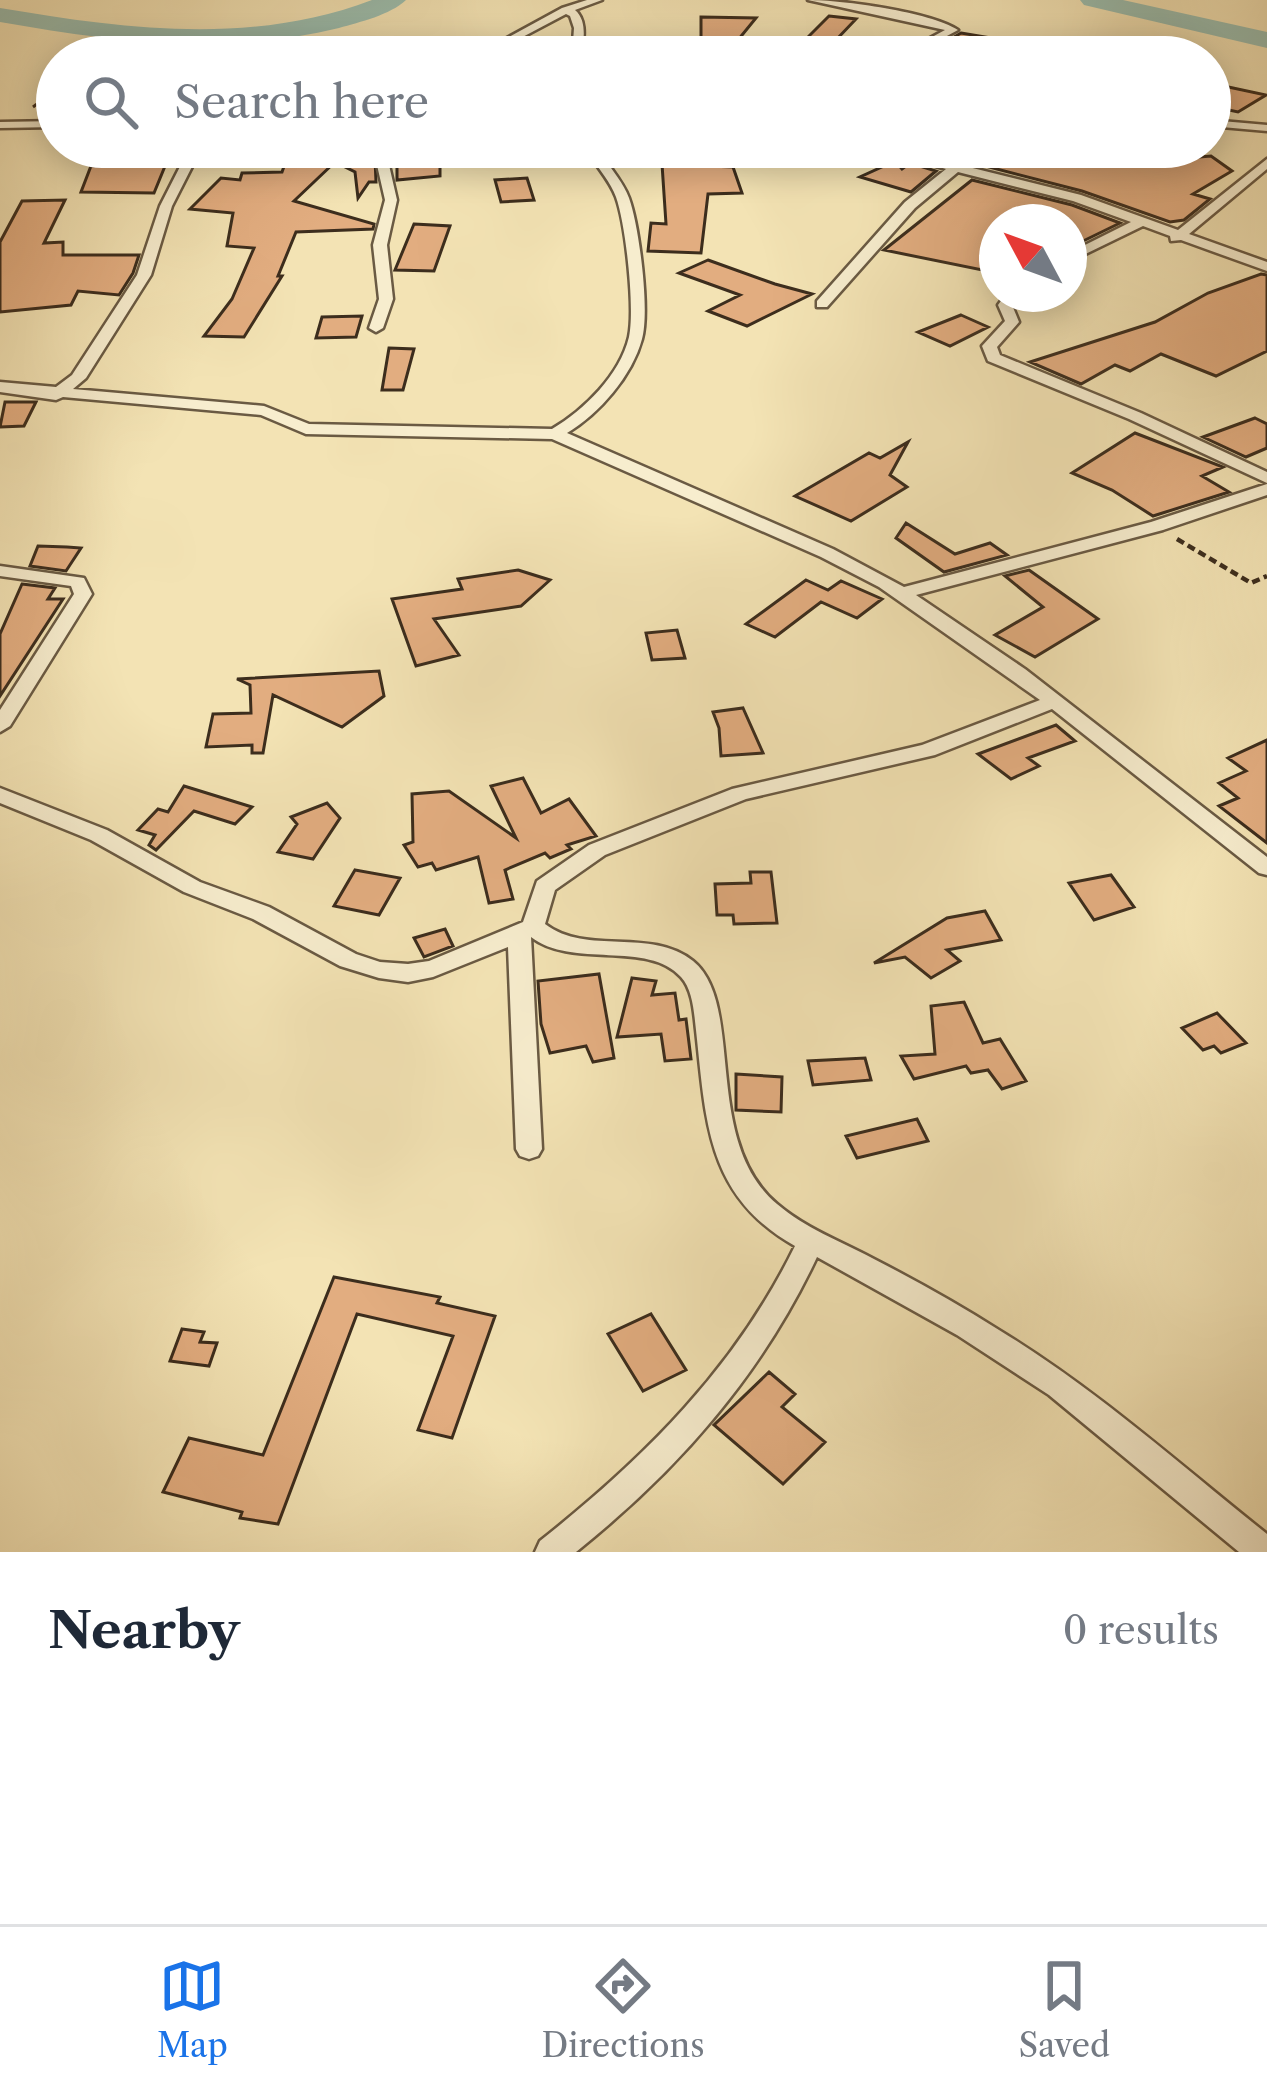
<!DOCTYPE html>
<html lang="en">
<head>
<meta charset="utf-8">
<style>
  body { margin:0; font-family:"Libre Caslon Text",serif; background:#f6f6f7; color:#1f2937 }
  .compass { position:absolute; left:979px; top:204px; width:108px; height:108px; border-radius:50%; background:#fff; box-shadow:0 6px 30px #0003; rotate:311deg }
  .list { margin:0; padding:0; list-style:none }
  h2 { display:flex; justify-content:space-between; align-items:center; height:156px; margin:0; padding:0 48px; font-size:51px }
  h2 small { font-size:39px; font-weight:400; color:#747a83 }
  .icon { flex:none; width:66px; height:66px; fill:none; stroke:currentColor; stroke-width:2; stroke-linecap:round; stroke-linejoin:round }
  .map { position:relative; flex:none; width:1267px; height:1552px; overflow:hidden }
  .search { position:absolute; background:#fff; box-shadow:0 6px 30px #0003; left:36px; right:36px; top:36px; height:132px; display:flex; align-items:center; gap:30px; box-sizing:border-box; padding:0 42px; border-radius:66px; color:#747a83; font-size:45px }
  .sheet { height:372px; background:#fff }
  nav { display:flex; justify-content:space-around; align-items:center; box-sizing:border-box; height:168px; border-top:3px solid #e0e1e3; background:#fff; font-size:33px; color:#747a83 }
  nav a { display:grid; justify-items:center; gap:6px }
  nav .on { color:#1a73e8 }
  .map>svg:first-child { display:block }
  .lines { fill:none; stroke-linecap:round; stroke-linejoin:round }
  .river { fill:#9bbeaf; fill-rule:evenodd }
  .building { fill:#e2ad80; stroke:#3c2d1d; stroke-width:3 }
  .street-casing { stroke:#6a5a43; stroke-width:5 }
  .path-far1 { stroke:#3c2d1d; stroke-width:3; stroke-dasharray:4.5 3; stroke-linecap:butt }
  .path { stroke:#3c2d1d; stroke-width:4.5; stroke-dasharray:8 4.5; stroke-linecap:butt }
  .street { fill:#f7edce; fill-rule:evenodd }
</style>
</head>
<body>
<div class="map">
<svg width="1267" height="1552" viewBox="0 0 1267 1552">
  <rect width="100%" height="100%" fill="#f3e3b4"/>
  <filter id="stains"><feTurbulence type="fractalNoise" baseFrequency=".00167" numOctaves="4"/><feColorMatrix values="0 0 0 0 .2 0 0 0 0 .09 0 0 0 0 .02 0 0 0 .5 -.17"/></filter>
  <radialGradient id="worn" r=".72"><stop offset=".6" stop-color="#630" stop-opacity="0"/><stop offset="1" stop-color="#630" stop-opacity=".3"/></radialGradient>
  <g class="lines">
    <path class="river" d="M372,0H406C390,15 360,22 339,28C225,56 114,42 0,22V8C125,29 251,46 372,0Z
      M1080,0H1123L1267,32V48L1084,5Z"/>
  </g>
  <path class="building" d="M829,16L856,19L835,41L805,40Z
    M701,17L756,18L738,40L701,41Z
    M961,33L1033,45L1032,57H920Z
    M1219,85L1266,95L1238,112L1210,106V90Z
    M291,147H323L321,153L375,159L376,182H369L358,198L355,172L335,162L294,201L374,224L373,229L296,232L278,276H282L244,337L204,336L232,299L254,248L227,246L233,213L190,209L221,178L240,180L242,173L282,172Z
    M1054,147L1129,161L1128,149L1152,151L1154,161L1211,156L1232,171L1193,194L1210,199L1184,220L1170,222L1082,191L985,166L974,150L1028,159L1039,149Z
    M172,149L154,193L81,192L91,166L142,164L148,150Z
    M397,161L440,164V176L397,180Z
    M895,161L902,169L910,163L936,171L911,192L860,177Z
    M662,164L733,167L742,193L708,194L701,253L648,251L651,223L666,224Z
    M527,178L534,200L501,202L495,180Z
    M972,180L1072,205L1120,223L1079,243L1069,240V222H997V273L884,250Z
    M65,200L44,243L63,242V255H139L133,273L119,295L78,291L71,305L0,312V242L22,201Z
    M414,224L450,226L434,271L395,270Z
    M708,260L775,284L812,294L747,326L708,311L740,295L679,273Z
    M1261,274L1267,275V351L1216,376L1161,354L1130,371L1115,365L1081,384L1030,362L1155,322L1208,293Z
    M961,315L988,327L950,346L918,332Z
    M362,316L356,337L316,338L322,317Z
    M389,348L414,349L403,390H382Z
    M5,402H36L24,426L0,427Z
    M1255,418L1267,424V448L1246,457L1203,437Z
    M1135,433L1223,467L1202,476L1229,492L1153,516L1112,490L1072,473Z
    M908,442L890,475L907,487L851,521L795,496L869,453L880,458Z
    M906,523L955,554L990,543L1007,555L944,572L896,538Z
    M38,546L67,547L81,548L66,571L30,566Z
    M518,570L550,580L521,606L434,619L459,655L416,666L392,599L462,589L458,579Z
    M1029,570L1098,619L1035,657L995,635L1043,607L1005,576Z
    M806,580L828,590L841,581L882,599L857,618L821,602L775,637L746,624Z
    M22,584L55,588L48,599H63L0,696V634Z
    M677,630L685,658L652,660L646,633Z
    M379,671L384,696L342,727L273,695L263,753H252V745L206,747L213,714L251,713L250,685L237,679Z
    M743,708L763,753L721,756L719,728L713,712Z
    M1056,725L1075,741L1028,758L1039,766L1011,779L978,754Z
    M1267,740V843L1219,806L1238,798L1219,783L1246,771L1228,758Z
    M523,778L541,813L569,799L596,836L567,845L571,849L550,858L545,853L505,870L513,899L489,903L478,857L436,870L432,863L418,867L404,845L413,842L412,794L449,791L516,838L491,786Z
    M184,786L252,807L235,824L194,811L156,850L149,845L155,835L138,830L158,809L168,812Z
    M327,803L340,818L313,859L278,852L297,824L291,817Z
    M355,870L400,878L379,915L334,906Z
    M750,872H771L777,923L734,924L733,915H717L715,884L751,883Z
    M1111,875L1134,907L1094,920L1069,883Z
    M985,911L1001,940L947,950L960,961L931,978L905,957L874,963L947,918Z
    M445,929L453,946L424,957L414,938Z
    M599,974L614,1058L593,1062L586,1046L550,1053L541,1024L538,981Z
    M632,978L656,981L652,995L675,993L679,1020L686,1019L691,1059L665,1061L661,1034L617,1037Z
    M964,1002L983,1043L1000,1039L1026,1081L1002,1089L988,1070L971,1073L966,1066L914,1079L901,1056L935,1054L931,1006Z
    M1217,1013L1246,1043L1221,1053L1214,1046L1203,1050L1182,1028Z
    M865,1058L871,1080L813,1085L808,1061Z
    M736,1074L782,1077L781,1112L736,1110Z
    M917,1119L928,1141L857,1158L846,1136Z
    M334,1277L440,1297L437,1303L495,1316L452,1438L418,1430L453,1336L357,1314L278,1524L240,1518L242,1512L163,1492L189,1438L263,1455Z
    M651,1314L686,1370L643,1391L608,1334Z
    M182,1329L204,1332L200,1342L217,1343L209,1366L170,1361Z
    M769,1372L795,1394L782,1407L825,1442L783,1484L714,1425Z"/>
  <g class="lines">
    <g class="street-casing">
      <path id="street" d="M587,0H602L575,10C588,21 583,41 582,57H572L574,28L570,16L566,14L485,57H472L562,8Z
        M808,0C843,0 930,12 958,30L908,57H895L945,30Z
        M1210,120L1267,125V131L1210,126Z
        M57,121V127L0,128V122Z
        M190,147H202L172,206L151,275L86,378L73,389L264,406L309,424L552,429C584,410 620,375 629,337C635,309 626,225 616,197C611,183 599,169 591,157L516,151L510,147C582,147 649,155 723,155C792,155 860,147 929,147L908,152L1081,195L1178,230L1267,159V169L1189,234L1267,262V271L1181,240L1171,241L1170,236L1143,226L1069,262V253L1131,222L1073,201L958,172L915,208L827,307H817V301L905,202L946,169L895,154L770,162L604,158C612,170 624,184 629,198C639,226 650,310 642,339C632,376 599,414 567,433L833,549L904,587L1151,522L1267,484V495L1163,530L916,595L1025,669L1267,857V875L1259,873L1052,709L935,755L746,799L605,855L555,890L545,924C587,956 651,927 693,961C746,1004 701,1140 777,1204C805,1228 840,1241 872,1258C915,1280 958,1304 999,1330C1096,1389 1179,1464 1267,1534V1552H1239L1049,1395L957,1335L817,1257C761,1376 678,1470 576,1552H535L540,1541C645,1458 736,1367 795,1246C706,1196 706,1120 696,1030C694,1013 693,990 681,977C648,940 572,969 531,937L542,1149L538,1156L529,1159L520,1156L516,1149L508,947L433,977L408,982L379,978L340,966L253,919L184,892L91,840L0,803V788L107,830L200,882L269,907L356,954L380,962L408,964L429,961L523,922L537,881L589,845L732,789L922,745L1040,700L879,587L821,557L552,439L306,434L261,415L63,397L56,400L0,392V382L56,387L72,375L137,275L160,206Z
        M388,147H400L389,165L397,200L387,245L393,299L383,328L376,332L369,328L379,299L373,245L385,200L377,165Z
        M1006,294H1020L1012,305L1019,322L997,347L1000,355L1141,413L1267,472V483L1129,419L988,361L982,346L1005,321L998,305Z
        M0,566L84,578L92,594L10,726L0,732V710L74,594L71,586L0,576Z"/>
    </g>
    <path class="path-far1" d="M91,47L95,57
      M33,107L57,89"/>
    <path class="path" d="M1177,539L1251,583L1267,576"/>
    <use href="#street" class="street"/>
  </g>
  <rect width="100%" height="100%" filter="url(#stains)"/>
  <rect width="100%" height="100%" fill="url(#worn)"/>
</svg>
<svg class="compass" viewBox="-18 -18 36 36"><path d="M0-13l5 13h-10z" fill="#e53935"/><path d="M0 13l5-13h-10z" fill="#747a83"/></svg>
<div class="search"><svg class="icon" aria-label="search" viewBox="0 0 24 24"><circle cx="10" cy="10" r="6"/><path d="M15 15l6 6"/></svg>Search here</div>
</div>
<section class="sheet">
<h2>Nearby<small>0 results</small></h2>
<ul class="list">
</ul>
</section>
<nav>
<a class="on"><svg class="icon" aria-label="map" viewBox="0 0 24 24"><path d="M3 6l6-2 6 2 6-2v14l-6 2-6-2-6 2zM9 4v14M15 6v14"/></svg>Map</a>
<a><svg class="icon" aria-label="directions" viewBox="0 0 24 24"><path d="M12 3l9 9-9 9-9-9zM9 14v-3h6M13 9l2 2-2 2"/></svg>Directions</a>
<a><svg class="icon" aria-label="saved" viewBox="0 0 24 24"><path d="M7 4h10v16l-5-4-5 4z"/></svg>Saved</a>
</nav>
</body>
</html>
